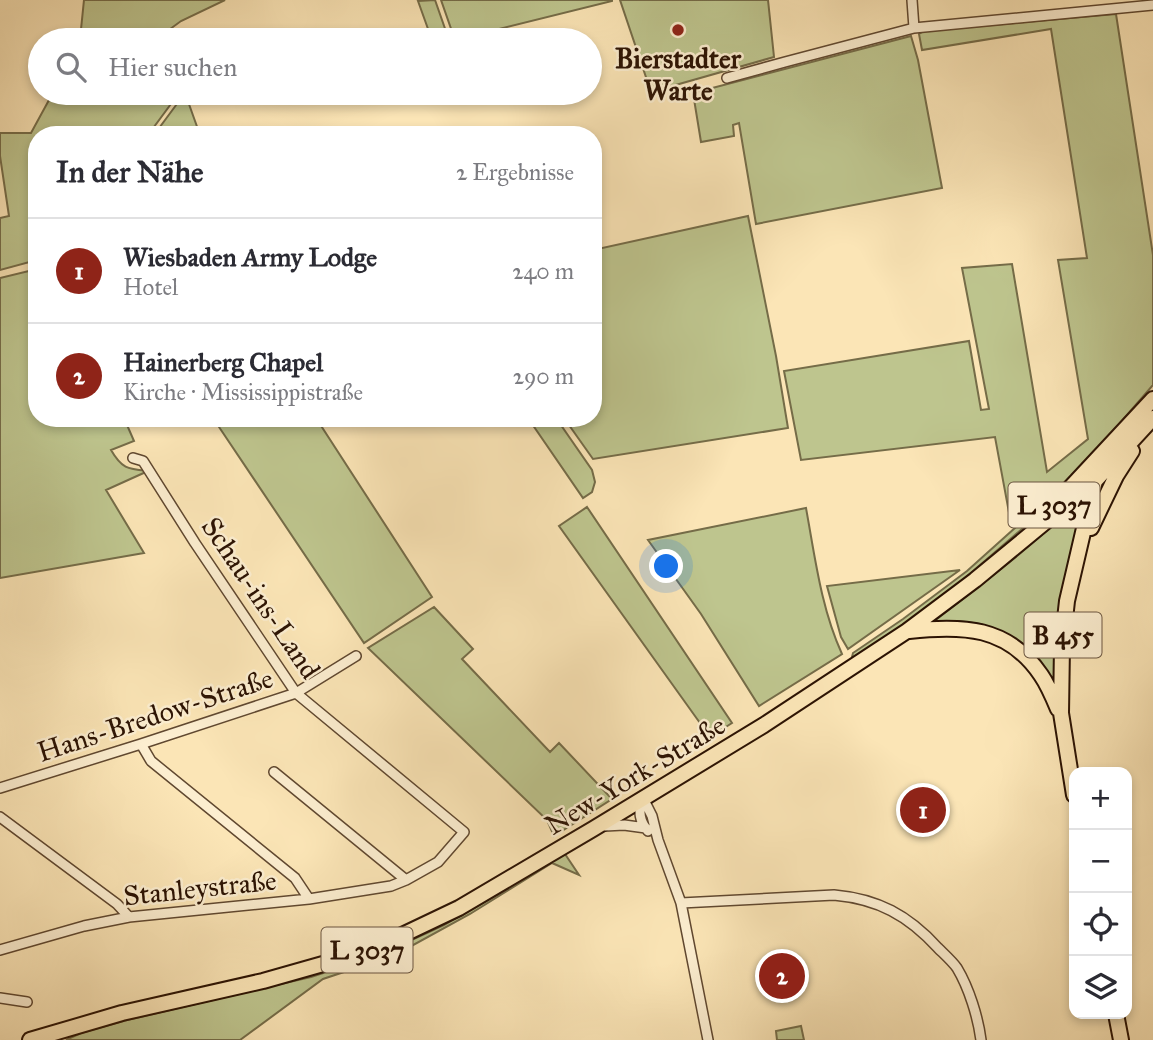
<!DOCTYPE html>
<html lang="de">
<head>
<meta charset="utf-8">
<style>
  body { margin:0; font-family:"IM FELL Great Primer",serif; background:#f2f2f3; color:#2b2b33 }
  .controls { position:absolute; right:21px; bottom:21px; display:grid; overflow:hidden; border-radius:14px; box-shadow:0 4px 10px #0003 }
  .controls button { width:63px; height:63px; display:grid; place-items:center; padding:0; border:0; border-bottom:2px solid #e1e1e2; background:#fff; color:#2b2b33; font:35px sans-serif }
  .you { position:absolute; left:667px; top:567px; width:24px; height:24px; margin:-18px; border:5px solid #fff; border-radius:50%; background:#1a73e8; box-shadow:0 0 0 10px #1a73e833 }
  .badge { display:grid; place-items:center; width:46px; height:46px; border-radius:50%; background:#8f2418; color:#fff; font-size:23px; font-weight:700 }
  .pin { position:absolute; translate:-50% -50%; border:4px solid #fff; box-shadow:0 2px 7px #0006 }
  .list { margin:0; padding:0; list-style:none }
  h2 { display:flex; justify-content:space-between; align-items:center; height:91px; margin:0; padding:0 28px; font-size:30px }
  h2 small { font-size:23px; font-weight:400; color:#7c7c81 }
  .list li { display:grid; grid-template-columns:46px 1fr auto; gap:21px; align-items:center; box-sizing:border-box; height:105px; padding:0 28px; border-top:2px solid #e1e1e2 }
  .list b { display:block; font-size:26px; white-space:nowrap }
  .list p { margin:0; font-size:23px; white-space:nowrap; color:#7c7c81 }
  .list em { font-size:23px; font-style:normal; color:#7c7c81 }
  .icon { flex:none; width:38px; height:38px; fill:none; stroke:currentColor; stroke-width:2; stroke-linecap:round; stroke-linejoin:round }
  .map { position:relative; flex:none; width:1153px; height:1040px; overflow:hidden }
  .search { position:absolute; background:#fff; box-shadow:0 4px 10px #0003; left:28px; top:28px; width:574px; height:77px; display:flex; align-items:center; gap:18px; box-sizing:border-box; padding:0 24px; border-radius:38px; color:#7c7c81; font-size:26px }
  .panel { position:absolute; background:#fff; box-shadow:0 4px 10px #0003; left:28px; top:126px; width:574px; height:301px; border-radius:28px }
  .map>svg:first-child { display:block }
  .green { fill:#bec58e; stroke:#756c48; stroke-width:2 }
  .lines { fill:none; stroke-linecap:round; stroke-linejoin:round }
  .street-casing { stroke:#604830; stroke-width:12 }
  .primary-casing { stroke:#2c1303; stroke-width:18 }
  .street { stroke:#fceed0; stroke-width:9 }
  .primary { stroke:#fbe5b6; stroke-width:14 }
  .poi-dot { fill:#8f2418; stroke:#fceed0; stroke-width:2.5 }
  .labels { text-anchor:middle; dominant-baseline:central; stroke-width:5; stroke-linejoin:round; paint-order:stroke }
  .shield { fill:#fceed0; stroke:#6a5540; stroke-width:2 }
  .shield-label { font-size:26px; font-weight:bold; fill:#2c1303 }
  .poi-label { font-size:28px; font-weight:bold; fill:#2c1303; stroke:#fceed0 }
  .street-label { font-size:28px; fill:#2c1303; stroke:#fceed0 }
</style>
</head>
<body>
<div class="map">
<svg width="1153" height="1040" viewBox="0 0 1153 1040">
  <rect width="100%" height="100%" fill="#fbe5b6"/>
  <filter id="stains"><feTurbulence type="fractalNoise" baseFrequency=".00286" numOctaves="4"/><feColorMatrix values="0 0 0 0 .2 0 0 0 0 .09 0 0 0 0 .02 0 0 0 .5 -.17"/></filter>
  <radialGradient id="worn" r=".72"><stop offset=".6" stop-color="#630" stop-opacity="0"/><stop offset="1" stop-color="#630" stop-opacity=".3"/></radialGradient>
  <path class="green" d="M84,0H225L181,21L166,32L169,40H51V38L80,39Z
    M435,0L449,40H432L418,1Z
    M441,0H612V1L455,40Z
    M620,0H768L774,57L651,92Z
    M1116,14L1153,255V385L1101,445L1022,529L943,597L855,661L852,657L853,653L903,619L967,571L1016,527L1010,518L995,437L801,460L784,371L969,341L981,410L989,409L962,268L1012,264L1047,472L1088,439L1058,260L1087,258L1051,29L922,50L919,34L924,31Z
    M911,36L918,60L942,188L756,224L739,123L733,125L734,136L701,142L693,93Z
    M49,93H179L148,135H37V260L0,270V218L9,216L0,156V133H31L49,100Z
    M185,93L200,135H154Z
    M748,216L776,356L788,428L593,459L564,418H593V250Z
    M37,269V418H124L134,441L111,450C122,469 128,469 148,471L106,490L144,553L0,578V278Z
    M220,418H316L432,597L364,643L217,424Z
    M528,418H556L592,470L595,482L592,492L583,498Z
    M1087,493L1061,598L1055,644L1054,679L1050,678L1031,651L1012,637L981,624L959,621L935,623L933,622C986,581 1039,541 1087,493Z
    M587,507L732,723L710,737L559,526Z
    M806,508C815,557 821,608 842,654L759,706L701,614L648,540Z
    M960,570L848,649L841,637L827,586Z
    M434,607L473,649L462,659L550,752L559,743L612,799L554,836L547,820L368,648Z
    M565,854L579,875L552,863L470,914L395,955L323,979L240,1040H66L81,1033L123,1021L311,977L360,961L405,943L444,925Z
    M801,1026L804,1040H777L776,1031Z"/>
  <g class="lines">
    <g class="street-casing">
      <path id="street" d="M912,0L914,28
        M727,78L785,62L914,28L1153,5
        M141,744L151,761L295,878L309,899
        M274,772L406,880
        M0,788L141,744L296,693L356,656
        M643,798L652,816L658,840L681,903L708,1040
        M641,800C639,812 639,821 648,831
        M0,817L117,904L129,917
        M605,826L624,825L646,828
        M681,903L834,895C878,899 908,915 938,948C944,954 952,961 957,968C969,988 978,1017 981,1040
        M0,950L84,926L129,917L309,899L391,886L406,880L438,862L464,832L296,693L195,543L143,461L133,458
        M0,998L27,1002"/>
    </g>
    <g class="primary-casing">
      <path id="primary" d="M1057,502L1153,399
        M1091,528L1116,476L1132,451
        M909,631C962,625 1008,626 1041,675C1048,685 1053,697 1058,709
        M1074,795L1061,713L1062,646L1067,601L1095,481L1100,463L1108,449
        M1116,1014L1121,1040
        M30,1040L122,1013L263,981L330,962L396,938L459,908L593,829L764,725L907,631L975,580L1095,481L1153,418"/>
    </g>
    <use href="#street" class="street"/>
    <use href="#primary" class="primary"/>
  </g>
  <circle class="poi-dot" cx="678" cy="30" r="7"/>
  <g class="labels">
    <g class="shield">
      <rect x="1008.5" y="482.5" width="91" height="45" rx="5"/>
      <rect x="1024.5" y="612.5" width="77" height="45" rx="5"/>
      <rect x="321.5" y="927.5" width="91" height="45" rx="5"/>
    </g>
    <g class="shield-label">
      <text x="1054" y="505">L 3037</text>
      <text x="1063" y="635">B 455</text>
      <text x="367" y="950">L 3037</text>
    </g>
    <g class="poi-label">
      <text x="678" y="58">Bierstadter<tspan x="678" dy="32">Warte</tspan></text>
    </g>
    <g class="street-label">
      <text transform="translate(261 598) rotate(56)">Schau-ins-Land</text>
      <text transform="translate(155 715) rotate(-18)">Hans-Bredow-Straße</text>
      <text transform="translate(635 775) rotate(-31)">New-York-Straße</text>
      <text transform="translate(200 888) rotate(-6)">Stanleystraße</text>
    </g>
  </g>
  <rect width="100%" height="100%" filter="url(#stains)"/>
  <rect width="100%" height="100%" fill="url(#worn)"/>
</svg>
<div class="controls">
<button>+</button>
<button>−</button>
<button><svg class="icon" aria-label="locate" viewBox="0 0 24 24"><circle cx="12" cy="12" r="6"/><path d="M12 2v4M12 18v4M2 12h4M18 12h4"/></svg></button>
<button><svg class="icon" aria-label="layers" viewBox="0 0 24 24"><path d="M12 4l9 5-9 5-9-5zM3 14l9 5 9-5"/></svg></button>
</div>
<div class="you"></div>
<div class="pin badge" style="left:923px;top:810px">1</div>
<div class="pin badge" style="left:782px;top:976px">2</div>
<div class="search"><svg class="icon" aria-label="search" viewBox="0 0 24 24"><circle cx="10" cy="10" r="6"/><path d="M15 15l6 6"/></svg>Hier suchen</div>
<section class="panel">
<h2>In der Nähe<small>2 Ergebnisse</small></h2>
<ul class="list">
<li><span class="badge">1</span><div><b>Wiesbaden Army Lodge</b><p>Hotel</p></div><em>240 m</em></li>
<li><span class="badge">2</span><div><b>Hainerberg Chapel</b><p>Kirche · Mississippistraße</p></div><em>290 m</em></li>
</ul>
</section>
</div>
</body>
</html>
